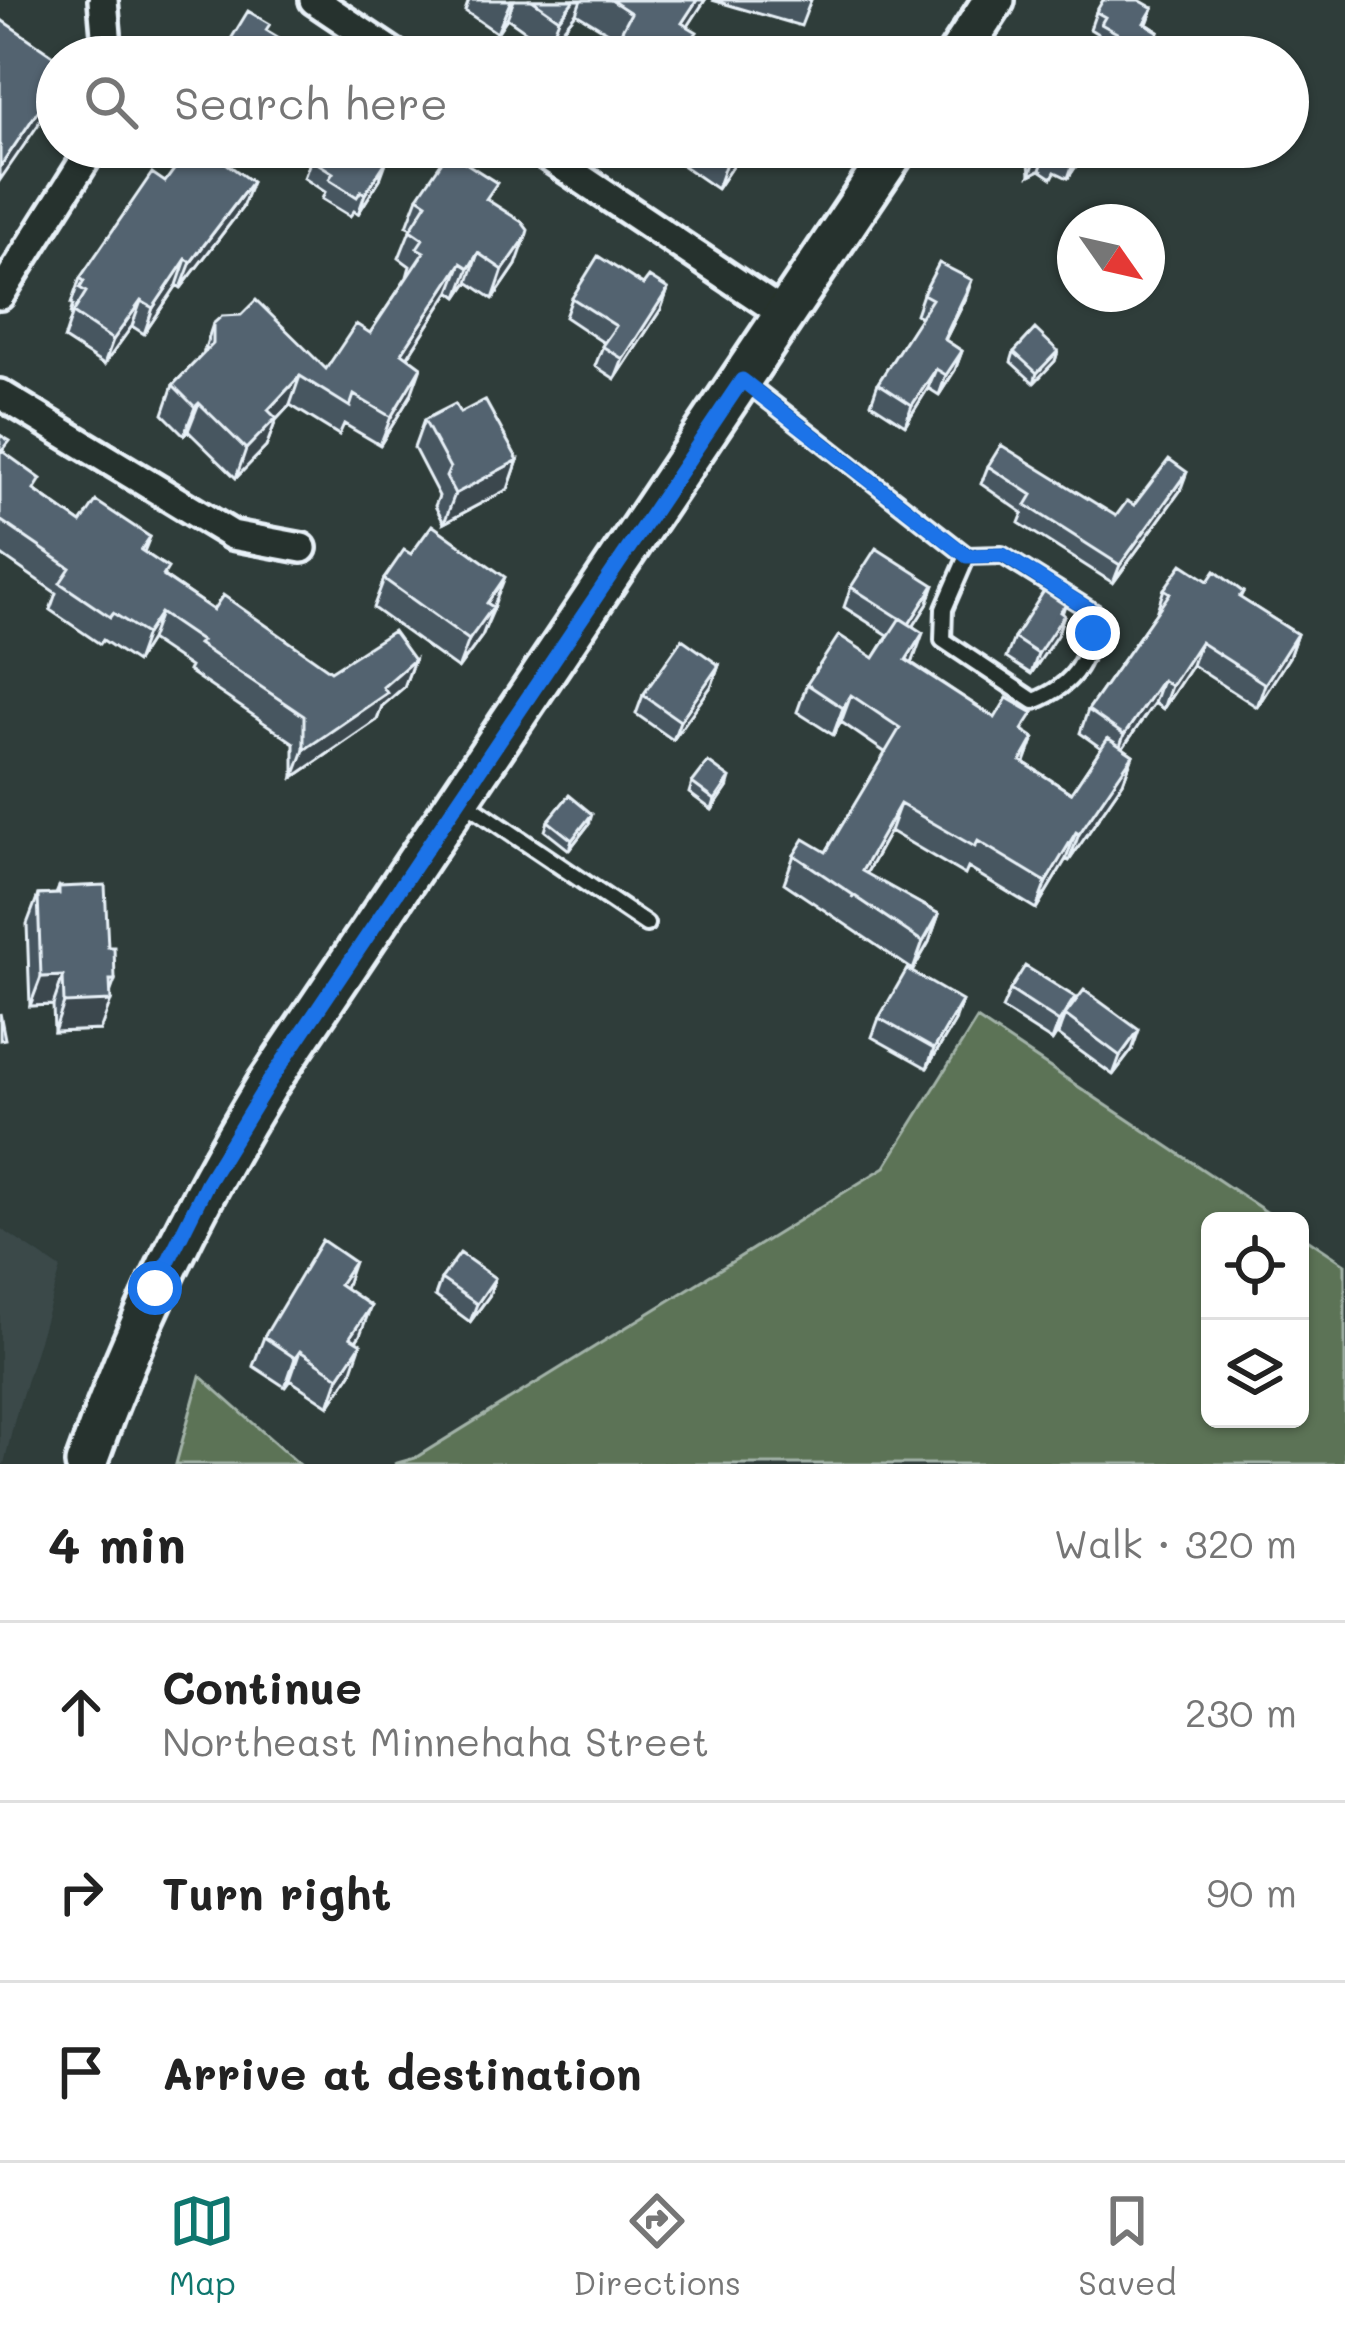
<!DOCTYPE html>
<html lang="en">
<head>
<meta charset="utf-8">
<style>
  body { margin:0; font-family:Mali,sans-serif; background:#f6f6f6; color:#222 }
  .controls { position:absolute; right:36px; bottom:36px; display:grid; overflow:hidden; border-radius:18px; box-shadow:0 3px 9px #0004 }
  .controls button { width:108px; height:108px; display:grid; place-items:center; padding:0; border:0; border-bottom:3px solid #e0e0e0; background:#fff; color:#222; font:60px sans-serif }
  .compass { position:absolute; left:1057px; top:204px; width:108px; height:108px; border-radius:50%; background:#fff; box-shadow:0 3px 9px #0004; rotate:124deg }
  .stop { position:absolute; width:36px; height:36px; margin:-27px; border:9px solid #1a73e8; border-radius:50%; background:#fff }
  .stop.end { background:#1a73e8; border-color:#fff; box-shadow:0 3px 12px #0008 }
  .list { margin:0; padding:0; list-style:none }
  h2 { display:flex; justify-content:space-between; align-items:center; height:156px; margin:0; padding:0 48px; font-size:51px }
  h2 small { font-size:39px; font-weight:400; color:#767676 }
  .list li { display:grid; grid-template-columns:78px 1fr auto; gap:36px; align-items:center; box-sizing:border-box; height:180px; padding:0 48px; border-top:3px solid #e0e0e0 }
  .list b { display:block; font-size:45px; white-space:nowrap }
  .list p { margin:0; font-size:39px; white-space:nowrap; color:#767676 }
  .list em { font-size:39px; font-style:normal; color:#767676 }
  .icon { flex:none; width:66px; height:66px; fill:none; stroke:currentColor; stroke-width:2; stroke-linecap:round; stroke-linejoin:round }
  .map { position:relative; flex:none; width:1345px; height:1464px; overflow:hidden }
  .search { position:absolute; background:#fff; box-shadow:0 3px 9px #0004; left:36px; right:36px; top:36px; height:132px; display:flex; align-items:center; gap:30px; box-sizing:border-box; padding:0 42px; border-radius:66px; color:#767676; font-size:45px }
  .sheet { height:696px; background:#fff }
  nav { display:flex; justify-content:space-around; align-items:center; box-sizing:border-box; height:168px; border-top:3px solid #e0e0e0; background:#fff; font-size:33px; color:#767676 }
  nav a { display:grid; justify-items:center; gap:6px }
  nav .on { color:#0f766e }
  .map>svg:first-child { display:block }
  .built { fill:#3a494a }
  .green { fill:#5c7357; stroke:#a2b2a8; stroke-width:3 }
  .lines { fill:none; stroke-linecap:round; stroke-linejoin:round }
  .lane-casing { stroke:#e8f1f8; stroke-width:22 }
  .street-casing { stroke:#e8f1f8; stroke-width:36 }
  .secondary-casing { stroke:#e8f1f8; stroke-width:48 }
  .lane { stroke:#26332d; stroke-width:14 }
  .street { stroke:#26332d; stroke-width:27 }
  .secondary { stroke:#26332d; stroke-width:39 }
  .wall { fill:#475660; stroke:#e8f1f8; stroke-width:3 }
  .shaded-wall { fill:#3a464e; stroke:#e8f1f8; stroke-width:3 }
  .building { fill:#536470; stroke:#e8f1f8; stroke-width:3 }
  .route { stroke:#1a73e8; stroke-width:15 }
</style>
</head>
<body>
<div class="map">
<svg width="1345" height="1464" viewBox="0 0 1345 1464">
  <rect width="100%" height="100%" fill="#2f3d3a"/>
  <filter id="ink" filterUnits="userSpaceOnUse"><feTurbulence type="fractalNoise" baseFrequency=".00833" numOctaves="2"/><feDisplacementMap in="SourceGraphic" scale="24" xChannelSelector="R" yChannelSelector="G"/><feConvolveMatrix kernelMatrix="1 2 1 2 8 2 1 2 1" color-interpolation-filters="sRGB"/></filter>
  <g filter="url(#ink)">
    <path class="built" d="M0,1228L61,1269L15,1418L4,1464H0Z"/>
    <path class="green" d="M977,1019L1280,1221H1210V1419H1300V1234L1345,1264V1464H394L415,1458L885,1167Z
      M200,1376L299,1464H176Z"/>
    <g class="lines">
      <g class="lane-casing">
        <path id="lane" d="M744,381L967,556
          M1002,555L1095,613C1089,657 1078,684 1034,701L943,640L944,609L967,556Z
          M464,801L646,924"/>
      </g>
      <g class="street-casing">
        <path id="street" d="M103,0L108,57
          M314,0L399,57
          M534,147L785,315
          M0,295L93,147
          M0,394L232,535L302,548"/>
      </g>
      <g class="secondary-casing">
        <path id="secondary" d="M957,57L994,0
          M86,1464C134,1327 191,1209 267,1085L897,147"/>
      </g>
      <use href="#lane" class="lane"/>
      <use href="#street" class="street"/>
      <use href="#secondary" class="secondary"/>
    </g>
    <path class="wall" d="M469,0H705L688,26L694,40L704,47L700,57H606L617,38L576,13L548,47L507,18L497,33L465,11Z
      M712,0H811L801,26Z
      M1153,8L1147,24L1159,32L1152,48H1108L1095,41L1098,34L1090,29L1096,12Z
      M656,147H745L717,189Z
      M1018,147H1089L1068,178L1055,172L1052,178L1040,170L1030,175L1029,162L1015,153Z
      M311,159L380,179L358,214L354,211L350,216L322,199L325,192L304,178Z
      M165,182L242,208L181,288L177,285L144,334L132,326L104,365L64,339L72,315L70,314L73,305L71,304L80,278Z
      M418,197L490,202L516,265L493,299L468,282L458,297L450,291L408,357L411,395L380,445L344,424L339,435L290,405L276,420L266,447L236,478L188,431L184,435L163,414L173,385L203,354L213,324L326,369L370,333L407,277L410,266L399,258L411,228L407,226Z
      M643,285L668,289L661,309L615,379L595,366L604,343L565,317L572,298Z
      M923,294L965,300L945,340L962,351L955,370L939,395L928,388L905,425L871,403L878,383L921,317L916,314Z
      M1058,351L1055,361L1034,383L1011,362L1014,352Z
      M460,413L518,460L508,489L444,523L435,506L439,496L414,448L424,420Z
      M0,435L5,454L37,492L81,523L150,537L144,552L165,577L213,610L331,671L414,660L404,687L382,706L377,720L294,777V743L188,671L190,667L150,640L136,662L103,640L100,644L50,610L56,593L0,554Z
      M988,466L1116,516L1134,505L1180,491L1113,583L1019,523L1023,513L981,484Z
      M411,554L495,606L482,636L458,669L373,608L384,579Z
      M1208,581L1243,592L1240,598L1297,634L1289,657L1257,707L1192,665L1163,709L1154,703L1123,748L1133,755L1123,782L1069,861L1066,859L1036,909L968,868L965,875L890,831L866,874L939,914L929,942L913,970L784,883L794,855L826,852L886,753L841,722L833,735L797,712L807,684L874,658L888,635L844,607L851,587L927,605L913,627V661L912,663L995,718L1026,732L1025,763L1071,793L1101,748L1080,733L1088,710L1156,613L1164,589Z
      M1062,613L1064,615L1057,635L1031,674L1006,658L1014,638Z
      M719,665L712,685L673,740L636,714L643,695Z
      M692,783L727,788L712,810L689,793Z
      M548,821L589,824L569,850L545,831Z
      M59,887L110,993L100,1030L54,1032L53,1005L30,1006L27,924L38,895L56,894Z
      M1010,990L1071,1007L1132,1050L1113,1075L1058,1035L1060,1028L1052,1041L1002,1009Z
      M879,1018L955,1021L927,1068L872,1037Z
      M441,1279L489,1296L470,1322L435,1296Z
      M345,1288L360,1335L356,1341L351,1373L329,1406L290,1380L285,1387L253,1366L264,1337Z"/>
    <path class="shaded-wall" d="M511,0H514L507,18L497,33Z
      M574,0H581L576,13L548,47L559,19Z
      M697,0H705L672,51L682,23Z
      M1159,32L1152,48L1147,57H1143Z
      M57,64L49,89L29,119L39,90Z
      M48,96L38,125L0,180V167Z
      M736,147H745L717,189L727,160Z
      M1084,147H1089L1068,178L1074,161Z
      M1046,153L1040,170L1030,175L1036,158Z
      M387,160L380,179L358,214L365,194Z
      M252,182L242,208L181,288L191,262Z
      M526,237L516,265L493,299L503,270Z
      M478,253L468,282L458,297L469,268Z
      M186,259L177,285L144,334L153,308Z
      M461,263L450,291L392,381L402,353Z
      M972,280L965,300L936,358L944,339Z
      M668,289L661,309L615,379L623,359Z
      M141,301L132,326L104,365L113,340Z
      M962,351L955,370L939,395L946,375Z
      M1058,351L1055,361L1034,383L1037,373Z
      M421,367L411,395L380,445L391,417Z
      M936,369L928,388L905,425L912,405Z
      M300,376L290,405L276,420L266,447L236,478L246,449L268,410Z
      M199,403L188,431L184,435L195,407Z
      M518,460L508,489L444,523L455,494Z
      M1187,472L1180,491L1113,583L1120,565Z
      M505,577L482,636L458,669L469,640L487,603Z
      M934,585L927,605L902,644L909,624Z
      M1065,605L1059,624L1064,615L1057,635L1031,674L1038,654Z
      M160,613L150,640L136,662L146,634Z
      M923,633L913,661L896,687L906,660Z
      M1297,634L1289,657L1257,707L1265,684Z
      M1200,642L1192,665L1163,709L1171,686Z
      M414,660L404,687L382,706L377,720L294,777L304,750Z
      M719,665L712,685L673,740L680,721Z
      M1162,680L1154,703L1116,758L1124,735Z
      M851,695L841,722L833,735L843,708Z
      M1034,738L1024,765L1021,761Z
      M1133,755L1123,782L1069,861L1079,834Z
      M730,778L727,788L712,810L715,800Z
      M900,804L890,831L852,899L862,871Z
      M592,814L589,824L569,850L572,840Z
      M1076,832L1066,859L1036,909L1046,882Z
      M939,914L929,942L913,970L923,942Z
      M63,976L53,1005L30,1006L41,977Z
      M110,980H115L107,1002L111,1001L100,1030L54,1032L64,1003Z
      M1075,997L1067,1017L1065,1015L1060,1028L1052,1041L1059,1022Z
      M962,1001L955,1021L927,1068L934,1049Z
      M1139,1030L1132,1050L1113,1075L1120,1056Z
      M354,1262L344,1291L339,1284Z
      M495,1278L489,1296L470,1322L477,1304Z
      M371,1306L360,1335L339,1366L350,1337Z
      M361,1344L351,1373L329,1406L339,1377Z
      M300,1351L290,1380L285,1387L295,1358Z"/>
    <path class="building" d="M532,0H574L559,19Z
      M611,0H697L682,23L697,32L692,39L704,47L697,57H608L631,13Z
      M1103,0H1139L1153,8L1144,23L1159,32L1143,57H1103L1117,33L1101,24L1105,17L1096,12Z
      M248,11L270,24L266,30L311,57H220Z
      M0,19L57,58V64L39,90L48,96L0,167Z
      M204,147L252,182L191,262L186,259L153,308L141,301L113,340L73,313L86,292L80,288L84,281L80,278L152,173L165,182L184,156L193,162Z
      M318,147H367L387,160L365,194L361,191L357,197L329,179L333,173L311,159Z
      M707,147H736L727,160Z
      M1035,147H1084L1074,161L1061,156L1058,161L1046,153L1036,158Z
      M447,154L458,158L497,183L486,199L522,222L528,230L526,237L503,270L478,253L469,268L461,263L402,353L421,367L391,417L354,395L350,407L300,376L268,410L276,418L246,449L199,403L195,407L173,385L213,344V324L222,316L241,315L256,300L326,369L356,324L370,333L424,252L417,248L423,239L410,230L427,203L418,197Z
      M598,256L643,285L649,277L668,289L623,359L602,346L616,326L572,298Z
      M939,263L972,280L944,339L962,351L946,375L936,369L912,405L878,383L932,299L923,294Z
      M1035,329L1058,351L1037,373L1014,352Z
      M485,400L518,460L455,494L446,477L450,468L424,420L455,404L460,413Z
      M0,435L10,441L2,451L41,479L34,490L81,523L96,501L150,537L141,550L168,568L163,576L213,610L223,595L331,671L393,631L414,660L383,687L387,693L304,750V716L198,644L201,641L160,613L146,634L113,613L110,617L60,583L70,568L0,520Z
      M1001,445L1116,516L1127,501L1134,505L1169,459L1187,472L1120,565L1026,505L1032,495L988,466Z
      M432,525L505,577L487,603L493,607L469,640L384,579L404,550L411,554Z
      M876,548L934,585L909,624L851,587Z
      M1182,564L1208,581L1215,571L1243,592L1239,597L1297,634L1265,684L1200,642L1171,686L1162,680L1124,735L1088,710L1170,593L1164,589Z
      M1044,591L1065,605L1060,612L1064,615L1038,654L1014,638Z
      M900,618L923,633L906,660L995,718L1007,698L1033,713L1022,730L1034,738L1021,761L1071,793L1108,738L1133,755L1079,834L1076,832L1046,882L978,841L975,847L900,804L862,871L939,914L923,942L794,855L804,839L826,852L900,728L851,695L843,708L807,684L839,635L874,658Z
      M682,639L719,665L680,721L643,695Z
      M708,762L730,778L715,800L692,783Z
      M569,795L592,814L572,840L548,821Z
      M105,885L108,947H114L115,980H110L111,1001L64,1003L63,976L41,977L38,895L59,894V887Z
      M1025,966L1075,997L1059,1022L1010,990Z
      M907,969L962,1001L934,1049L879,1018Z
      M1084,990L1139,1030L1120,1056L1065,1015Z
      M0,1013L5,1039L0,1040Z
      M322,1240L354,1262L339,1284L371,1306L350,1337L361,1344L339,1377L300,1351L295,1358L264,1337Z
      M460,1253L495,1278L477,1304L441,1279Z"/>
  </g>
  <g class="lines" filter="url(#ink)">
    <path class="route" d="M155,1288L207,1183L267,1085L742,380L967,556L1003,555L1095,613L1093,633"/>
  </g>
</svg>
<div class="controls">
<button><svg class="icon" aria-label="locate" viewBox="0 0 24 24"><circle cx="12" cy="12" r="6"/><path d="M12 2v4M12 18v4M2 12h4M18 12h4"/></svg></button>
<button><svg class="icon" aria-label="layers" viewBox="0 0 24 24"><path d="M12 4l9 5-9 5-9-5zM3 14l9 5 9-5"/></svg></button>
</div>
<svg class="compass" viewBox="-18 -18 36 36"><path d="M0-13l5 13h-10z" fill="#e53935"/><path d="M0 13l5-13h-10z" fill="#767676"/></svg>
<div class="stop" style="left:155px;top:1288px"></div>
<div class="stop end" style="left:1093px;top:633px"></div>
<div class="search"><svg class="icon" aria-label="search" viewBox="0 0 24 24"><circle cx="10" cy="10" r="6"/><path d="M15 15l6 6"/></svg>Search here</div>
</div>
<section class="sheet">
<h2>4 min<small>Walk · 320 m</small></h2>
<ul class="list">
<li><svg class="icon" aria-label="ahead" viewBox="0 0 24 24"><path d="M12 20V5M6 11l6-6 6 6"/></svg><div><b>Continue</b><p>Northeast Minnehaha Street</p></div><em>230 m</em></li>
<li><svg class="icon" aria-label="right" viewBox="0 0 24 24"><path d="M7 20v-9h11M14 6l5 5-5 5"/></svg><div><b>Turn right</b></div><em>90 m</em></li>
<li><svg class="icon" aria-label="arrive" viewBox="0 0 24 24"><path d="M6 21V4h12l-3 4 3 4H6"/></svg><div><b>Arrive at destination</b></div></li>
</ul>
</section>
<nav>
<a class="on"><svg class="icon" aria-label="map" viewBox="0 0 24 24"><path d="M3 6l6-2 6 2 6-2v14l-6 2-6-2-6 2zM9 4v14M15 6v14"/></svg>Map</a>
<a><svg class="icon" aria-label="directions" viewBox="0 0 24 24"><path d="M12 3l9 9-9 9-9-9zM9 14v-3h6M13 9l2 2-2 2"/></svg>Directions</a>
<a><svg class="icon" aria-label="saved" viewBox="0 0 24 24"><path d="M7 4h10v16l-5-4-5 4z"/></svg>Saved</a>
</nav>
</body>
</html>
